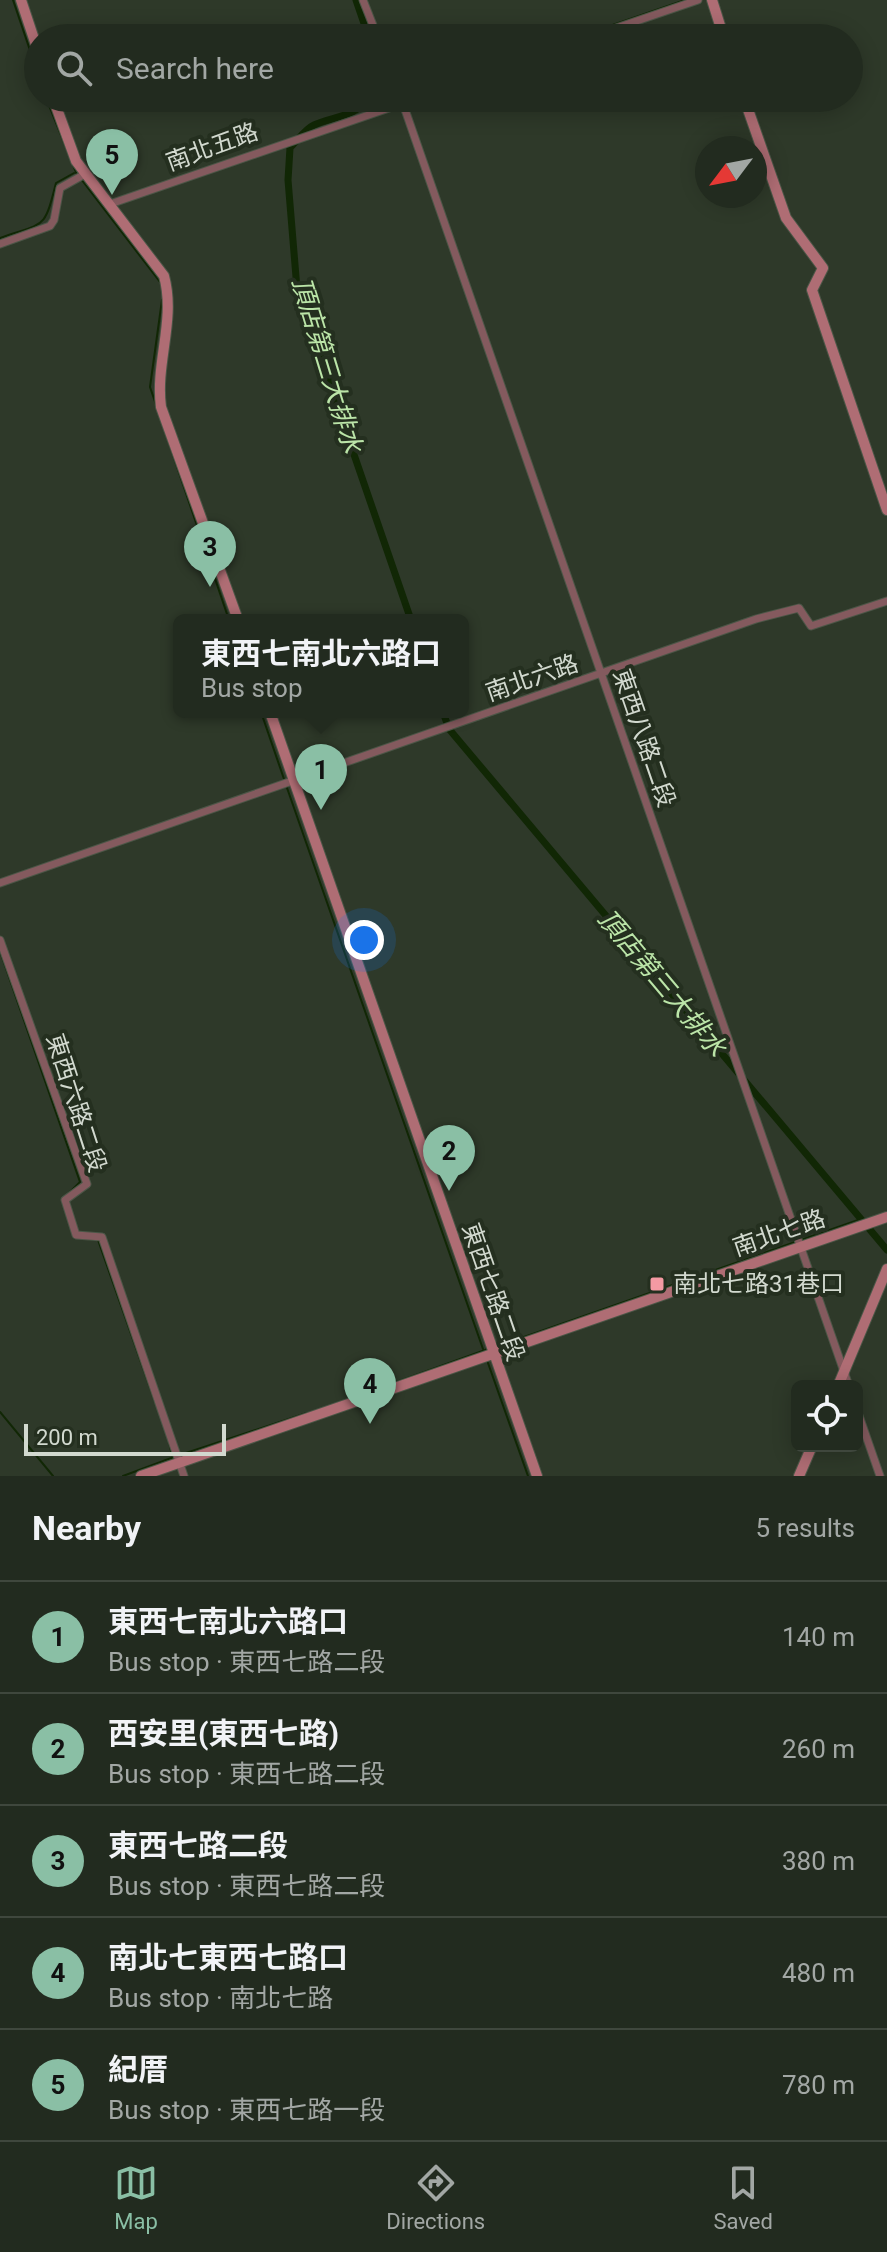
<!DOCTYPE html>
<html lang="en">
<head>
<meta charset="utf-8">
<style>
  body { margin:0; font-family:Roboto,"Noto Sans TC",sans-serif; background:#2e372c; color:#f1f3f6 }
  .controls { position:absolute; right:24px; bottom:24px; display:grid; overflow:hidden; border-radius:12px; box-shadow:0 4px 20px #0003 }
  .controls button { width:72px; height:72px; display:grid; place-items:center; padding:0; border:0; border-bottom:2px solid #3f473d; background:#222b1f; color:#f1f3f6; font:40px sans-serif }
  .compass { position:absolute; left:695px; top:136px; width:72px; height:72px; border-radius:50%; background:#222b1f; box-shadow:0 4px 20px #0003; rotate:238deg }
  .scale { position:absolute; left:24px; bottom:20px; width:202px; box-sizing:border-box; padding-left:8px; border:4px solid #d2d9cf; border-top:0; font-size:22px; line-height:28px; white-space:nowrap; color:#d2d9cf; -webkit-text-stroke:6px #242f1f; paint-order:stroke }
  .you { position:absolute; left:364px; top:940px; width:28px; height:28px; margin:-20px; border:6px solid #fff; border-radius:50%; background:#1a73e8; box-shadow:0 0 0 12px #1a73e833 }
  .badge { display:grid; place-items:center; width:52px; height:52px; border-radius:50%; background:#8abfa5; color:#111; font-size:26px; font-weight:700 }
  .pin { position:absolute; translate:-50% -66px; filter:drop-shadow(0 2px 4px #0008) }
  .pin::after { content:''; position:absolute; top:42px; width:28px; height:24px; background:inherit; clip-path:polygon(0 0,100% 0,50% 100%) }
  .popup { position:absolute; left:173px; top:614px; width:296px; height:104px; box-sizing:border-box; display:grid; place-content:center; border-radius:12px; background:#222b1f; filter:drop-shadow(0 2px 6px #0005); font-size:26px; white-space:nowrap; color:#a2a7a4 }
  .popup b { font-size:30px; color:#f1f3f6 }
  .popup::after { content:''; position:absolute; left:50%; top:100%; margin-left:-16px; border:16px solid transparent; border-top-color:#222b1f }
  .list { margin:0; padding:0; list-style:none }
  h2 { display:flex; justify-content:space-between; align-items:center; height:104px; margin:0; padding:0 32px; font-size:34px }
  h2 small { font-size:26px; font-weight:400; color:#a2a7a4 }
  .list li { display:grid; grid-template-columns:52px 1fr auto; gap:24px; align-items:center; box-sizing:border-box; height:112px; padding:0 32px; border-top:2px solid #3f473d }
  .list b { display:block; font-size:30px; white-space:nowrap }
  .list p { margin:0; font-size:26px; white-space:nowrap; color:#a2a7a4 }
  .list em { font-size:26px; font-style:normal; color:#a2a7a4 }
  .icon { flex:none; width:44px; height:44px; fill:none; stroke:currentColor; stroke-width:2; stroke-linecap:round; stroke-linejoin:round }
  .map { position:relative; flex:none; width:887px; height:1476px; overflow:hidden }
  .search { position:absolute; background:#222b1f; box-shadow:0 4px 20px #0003; left:24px; right:24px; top:24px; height:88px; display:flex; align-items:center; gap:20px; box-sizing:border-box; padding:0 28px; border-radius:44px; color:#a2a7a4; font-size:30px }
  .sheet { height:664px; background:#222b1f }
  nav { display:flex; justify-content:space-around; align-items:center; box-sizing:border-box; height:112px; border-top:2px solid #3f473d; background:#222b1f; font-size:22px; color:#a2a7a4 }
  nav a { display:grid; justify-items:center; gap:4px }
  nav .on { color:#8abfa5 }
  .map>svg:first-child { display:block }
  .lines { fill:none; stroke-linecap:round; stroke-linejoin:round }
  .stream { stroke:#112705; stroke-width:2 }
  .canal { stroke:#112705; stroke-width:7 }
  .street-casing { stroke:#4c5647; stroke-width:9 }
  .secondary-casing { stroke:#4c5647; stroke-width:12 }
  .street { stroke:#845a5e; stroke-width:7 }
  .secondary { stroke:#af6d74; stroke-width:10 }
  .poi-dot { fill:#f49aa3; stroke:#242f1f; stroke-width:3 }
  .labels { text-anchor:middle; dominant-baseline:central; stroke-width:8; stroke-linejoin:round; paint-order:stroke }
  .street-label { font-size:24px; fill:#d2d9cf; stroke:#242f1f }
  .poi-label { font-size:24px; fill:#d2d9cf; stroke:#242f1f; text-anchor:start }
  .water-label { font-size:26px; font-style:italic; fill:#bbe5a8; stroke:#242f1f }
</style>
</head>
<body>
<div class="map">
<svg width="887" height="1476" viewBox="0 0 887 1476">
  <rect width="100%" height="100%" fill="#2e3929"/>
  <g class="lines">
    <path class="stream" d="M13,0L38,74
      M575,38L685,0
      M46,98L77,175
      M365,103L371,106L400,98
      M81,179L160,282
      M0,238C46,222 44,230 56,183L74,173
      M162,300L150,387L229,620
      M261,712L284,779
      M286,785L483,1349
      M0,951L80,1182L67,1195
      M88,1239L98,1240L155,1402
      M498,1346L861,1219
      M488,1363L528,1476
      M355,1397L488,1349
      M0,1412L53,1476
      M169,1442L172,1455
      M180,1455L307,1413
      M123,1476L174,1457"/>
    <path class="canal" d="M356,0L369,38
      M367,98C359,116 331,117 314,125C305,129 297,141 290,148L288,180L297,289L411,620
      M443,712L449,729L887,1250"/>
    <g class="street-casing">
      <path id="street" d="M363,0L378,38
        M587,38L698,0
        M401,98L849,1386
        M110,204L418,98
        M0,244L50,226L54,220L60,188L85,174
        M0,883L756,619L799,608L811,626L887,601
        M0,940L87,1184L65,1200L76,1235L102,1237L184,1476
        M857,1410L880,1476"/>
    </g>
    <g class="secondary-casing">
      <path id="secondary" d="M21,0L38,51
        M712,0L724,38
        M53,98L76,161L164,276C176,320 155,363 161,407L238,620
        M744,98L786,218L823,268L812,290L887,510
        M270,712L537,1476
        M838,1386L887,1269
        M141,1476L887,1217
        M799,1476L812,1446"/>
    </g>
    <use href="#street" class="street"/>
    <use href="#secondary" class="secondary"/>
  </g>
  <rect class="poi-dot" x="649" y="1276" width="16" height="16" rx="4"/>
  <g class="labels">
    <g class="street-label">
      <text transform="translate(212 147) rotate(-20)">南北五路</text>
      <text transform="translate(532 678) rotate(-19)">南北六路</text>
      <text transform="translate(644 738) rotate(71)">東西八路二段</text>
      <text transform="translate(76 1103) rotate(72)">東西六路二段</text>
      <text transform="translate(779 1233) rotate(-19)">南北七路</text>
      <text transform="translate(493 1292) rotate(71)">東西七路二段</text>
    </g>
    <g class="poi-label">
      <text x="673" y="1284">南北七路31巷口</text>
    </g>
    <g class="water-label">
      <text transform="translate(327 365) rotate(73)">頂店第三大排水</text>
      <text transform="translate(662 983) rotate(50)">頂店第三大排水</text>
    </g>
  </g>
</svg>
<div class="controls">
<button><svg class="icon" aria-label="locate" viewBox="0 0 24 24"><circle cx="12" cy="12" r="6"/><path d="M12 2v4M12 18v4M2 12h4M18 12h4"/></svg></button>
</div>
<svg class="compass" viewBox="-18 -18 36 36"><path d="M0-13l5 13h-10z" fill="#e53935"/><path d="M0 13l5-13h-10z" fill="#a2a7a4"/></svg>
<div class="scale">200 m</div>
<div class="you"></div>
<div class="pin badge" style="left:321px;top:810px">1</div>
<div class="popup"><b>東西七南北六路口</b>Bus stop</div>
<div class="pin badge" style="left:449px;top:1191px">2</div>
<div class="pin badge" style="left:210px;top:587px">3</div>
<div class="pin badge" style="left:370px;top:1424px">4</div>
<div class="pin badge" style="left:112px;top:195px">5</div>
<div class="search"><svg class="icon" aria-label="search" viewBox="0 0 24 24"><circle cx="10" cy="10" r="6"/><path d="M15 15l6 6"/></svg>Search here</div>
</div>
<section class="sheet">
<h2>Nearby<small>5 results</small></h2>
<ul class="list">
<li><span class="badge">1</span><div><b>東西七南北六路口</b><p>Bus stop · 東西七路二段</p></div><em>140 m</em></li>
<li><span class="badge">2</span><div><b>西安里(東西七路)</b><p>Bus stop · 東西七路二段</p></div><em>260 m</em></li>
<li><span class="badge">3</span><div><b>東西七路二段</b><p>Bus stop · 東西七路二段</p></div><em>380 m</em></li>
<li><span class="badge">4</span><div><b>南北七東西七路口</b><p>Bus stop · 南北七路</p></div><em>480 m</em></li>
<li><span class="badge">5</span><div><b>紀厝</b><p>Bus stop · 東西七路一段</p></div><em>780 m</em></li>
</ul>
</section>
<nav>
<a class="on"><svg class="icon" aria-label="map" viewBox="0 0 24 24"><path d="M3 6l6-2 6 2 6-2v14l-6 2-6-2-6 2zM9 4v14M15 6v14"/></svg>Map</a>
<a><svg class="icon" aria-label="directions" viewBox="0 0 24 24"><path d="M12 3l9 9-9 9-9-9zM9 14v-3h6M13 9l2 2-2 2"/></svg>Directions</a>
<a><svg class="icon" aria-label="saved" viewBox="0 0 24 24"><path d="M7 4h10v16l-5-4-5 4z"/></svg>Saved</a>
</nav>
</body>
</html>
